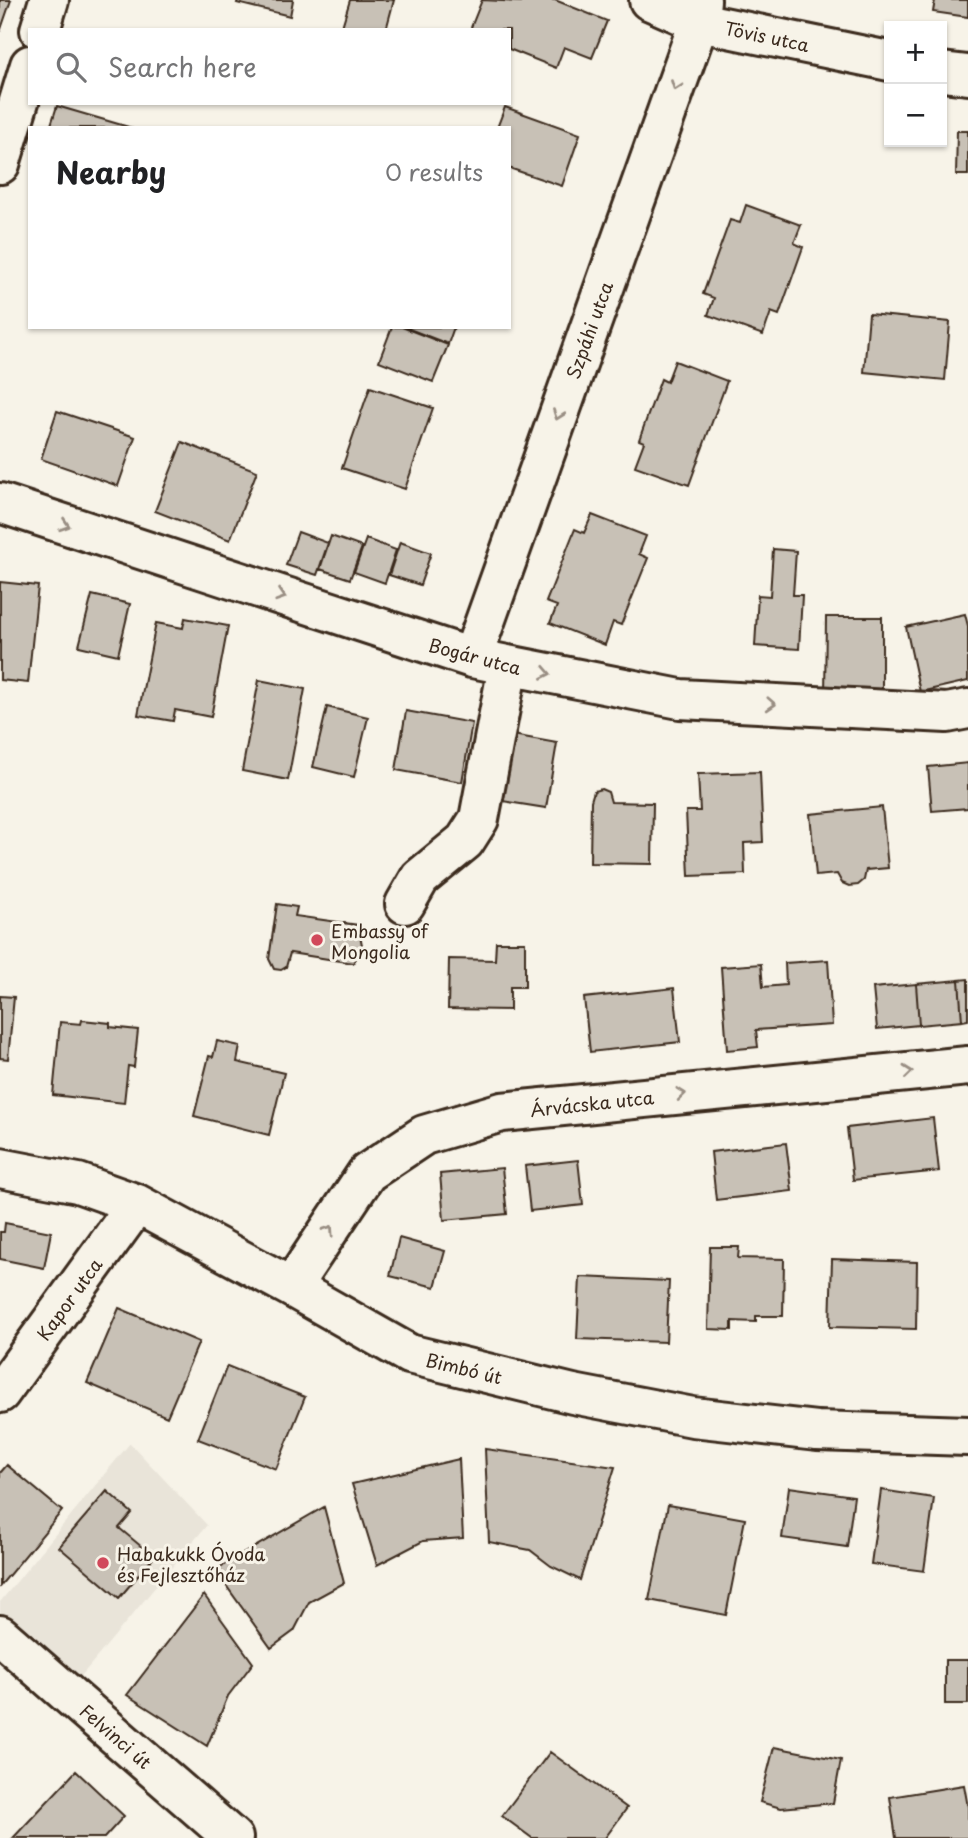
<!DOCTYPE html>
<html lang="en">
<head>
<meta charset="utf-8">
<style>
  body { margin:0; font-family:"Playpen Sans",sans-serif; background:#f6f6f6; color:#202124 }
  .controls { position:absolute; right:21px; top:21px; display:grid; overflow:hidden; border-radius:0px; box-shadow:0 2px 5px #0004 }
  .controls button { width:63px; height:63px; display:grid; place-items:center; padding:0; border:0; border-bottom:2px solid #e0e0e0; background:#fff; color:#202124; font:35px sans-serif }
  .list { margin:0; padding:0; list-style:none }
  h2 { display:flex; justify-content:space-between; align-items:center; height:91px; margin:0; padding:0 28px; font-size:30px }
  h2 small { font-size:23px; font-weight:400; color:#757577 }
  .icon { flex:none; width:38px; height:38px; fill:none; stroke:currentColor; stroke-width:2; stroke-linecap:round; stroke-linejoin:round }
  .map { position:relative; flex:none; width:968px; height:1838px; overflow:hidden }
  .search { position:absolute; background:#fff; box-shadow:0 2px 5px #0004; left:28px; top:28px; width:483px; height:77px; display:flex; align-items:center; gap:18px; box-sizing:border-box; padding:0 24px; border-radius:0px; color:#757577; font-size:26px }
  .panel { position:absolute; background:#fff; box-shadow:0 2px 5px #0004; left:28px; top:126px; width:483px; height:203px; border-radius:0px }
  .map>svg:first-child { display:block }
  .built { fill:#e9e4d9 }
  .building { fill:#c8c1b6; stroke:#3b2a1e; stroke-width:2 }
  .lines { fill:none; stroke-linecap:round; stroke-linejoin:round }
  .minor-casing { stroke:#3b2a1e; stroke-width:44 }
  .minor { stroke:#f7f3e8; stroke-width:38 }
  .oneway { stroke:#998e83 }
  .poi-dot { fill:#d1495b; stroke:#f7f3e8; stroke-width:2.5 }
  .labels { text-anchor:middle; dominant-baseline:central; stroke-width:6; stroke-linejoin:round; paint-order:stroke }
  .street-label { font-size:18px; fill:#3b2a1e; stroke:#f7f3e8 }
  .poi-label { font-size:18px; fill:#3b2a1e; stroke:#f7f3e8; text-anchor:start }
</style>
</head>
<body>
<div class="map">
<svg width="968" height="1838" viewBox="0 0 968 1838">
  <rect width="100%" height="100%" fill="#f7f3e8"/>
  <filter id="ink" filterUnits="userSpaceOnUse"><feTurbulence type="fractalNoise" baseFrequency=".0143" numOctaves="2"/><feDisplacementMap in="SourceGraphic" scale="14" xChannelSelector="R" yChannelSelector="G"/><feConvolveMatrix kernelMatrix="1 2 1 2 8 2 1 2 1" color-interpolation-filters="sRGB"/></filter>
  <g filter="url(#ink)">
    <path class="built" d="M130,1443L207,1525L67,1693L0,1635V1602Z"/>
    <path class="building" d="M0,0H11L0,32Z
      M238,0H293L290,16L237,3Z
      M350,0H394L386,30H341Z
      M482,0L521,2V0H555L607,21L592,58L564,47L556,68L509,49V30H470Z
      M935,0H968V17L933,12Z
      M57,106L132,128H50Z
      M505,107L580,134L562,186L509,168V128H497Z
      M957,131H968V175H956Z
      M746,205L801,225L794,243L803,247L779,315L771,312L763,335L708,315L714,298L703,294L730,220L740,223Z
      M869,314L950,322L945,380L864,372Z
      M392,327H402L448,345L433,382L379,361Z
      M404,327H454L448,344Z
      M675,361L727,381L689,485L635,466L644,442L639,440L661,379L667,382Z
      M370,387L433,408L405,489L342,468Z
      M57,411L135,437L118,486L41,459Z
      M182,442L257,471L230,540L155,511Z
      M592,515L646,536L639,554L648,558L621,625L613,622L605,645L550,623L557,606L546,602L575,529L584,533Z
      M298,532L328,543L317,575L286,565Z
      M331,536L362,547L350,579L320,569Z
      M366,539L396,550L385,583L354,572Z
      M400,542L431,553L420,585L389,575Z
      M773,549L796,551L793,595H802L799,649L755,646L758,595L770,596Z
      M0,582L38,586L28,683L0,680Z
      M92,595L130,604L118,655L79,646Z
      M965,614L968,626V681L920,692L906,627Z
      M826,617H882V698L825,697Z
      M185,618L228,626L211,717L175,710L173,721L138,715L156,623L183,628Z
      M259,680L305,689L288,780L242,771Z
      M327,707L368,717L354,777L313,767Z
      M406,711L472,723L462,782L396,770Z
      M507,734L557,743L546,808L496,800Z
      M968,763V808L932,811L928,767Z
      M760,772L763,842L744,843L745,874L689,876L686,811H700L698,774Z
      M601,789L608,792L611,802L653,803L652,864L590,863L591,801L594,791Z
      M882,807L888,868L866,870L864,880L858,885L849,886L842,883L837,874L816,876L810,814Z
      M277,904L297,907L295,916L358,925L362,945L357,957L353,963L290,953L286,967L281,970L274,969L269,959Z
      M496,942H525V987H510V1010L448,1009L449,959L495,960Z
      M828,960L832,1025L756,1030L758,1047L727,1050L721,967L761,964L763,987L786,985L785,963Z
      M968,979V1020L962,1021L959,980Z
      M959,980L962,1021L919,1025L916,984Z
      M916,984L919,1025L877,1029L873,988Z
      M674,988L680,1042L590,1052L584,998Z
      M0,996L14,997L8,1059L0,1058Z
      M82,1020L110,1023V1027L138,1030L134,1067L128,1066L124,1103L53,1095L60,1022L81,1024Z
      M217,1041L240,1046L237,1062L284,1073L269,1135L194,1116L209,1056L213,1057Z
      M933,1118L939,1171L853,1180L847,1128Z
      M786,1143L792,1191L716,1200L711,1152Z
      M578,1160L583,1205L530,1211L525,1166Z
      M502,1168L507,1214L444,1220L440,1174Z
      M5,1223L51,1232L44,1268L0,1259V1232H4Z
      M399,1238L445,1251L435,1287L390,1276Z
      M710,1247H739L738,1258L784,1259L783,1316H756V1322L732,1321V1330L708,1329Z
      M832,1259L917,1262L916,1329L830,1327Z
      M580,1277L669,1281L666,1342L577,1339Z
      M119,1308L199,1342L167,1417L87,1383Z
      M227,1366L305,1397L276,1469L198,1439Z
      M485,1449L615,1467L580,1580L551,1566L530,1550L489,1542Z
      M459,1459L463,1538L423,1541L377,1565L352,1484Z
      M7,1465L62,1511L0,1586V1473Z
      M789,1487L854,1496L847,1547L782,1538Z
      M881,1490L934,1498L924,1571L871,1564Z
      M107,1491L132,1513L119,1528L154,1557L119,1598L59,1547Z
      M668,1505L745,1519L726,1615L649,1600Z
      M324,1507L344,1583L309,1602L294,1631L271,1648L215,1570Z
      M204,1595L253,1663L228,1696L207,1746L127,1695Z
      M945,1660H968V1704H945Z
      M774,1747L841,1760L833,1803L781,1808L760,1802Z
      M550,1752L627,1808L605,1838H532L502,1816Z
      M76,1771L124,1816L104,1838H13Z
      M964,1785L968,1807V1838H896L890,1797Z"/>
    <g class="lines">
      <g class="minor-casing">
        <path id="minor" d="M649,0L699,22L889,61
          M40,30L49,0
          M942,72L968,75
          M0,164L30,65
          M0,503L472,658L680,699L947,713L968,709
          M472,658L699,22L701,0
          M405,904L420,878L465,841L479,819L508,666
          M0,1168L78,1183L137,1204L291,1287L409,1354L573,1394L693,1417L817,1431L968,1436
          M291,1287L367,1173L424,1135L502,1112L968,1066
          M0,1393L137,1204
          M0,1635L233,1838"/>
      </g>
      <use href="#minor" class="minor"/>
    </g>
    <defs><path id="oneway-chevron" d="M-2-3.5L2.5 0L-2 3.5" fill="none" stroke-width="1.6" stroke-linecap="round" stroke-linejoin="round" transform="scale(1.75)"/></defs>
    <g class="oneway">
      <use href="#oneway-chevron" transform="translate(676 86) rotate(110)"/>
      <use href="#oneway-chevron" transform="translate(558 415) rotate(110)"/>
      <use href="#oneway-chevron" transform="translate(65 525) rotate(18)"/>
      <use href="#oneway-chevron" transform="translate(281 596) rotate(18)"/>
      <use href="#oneway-chevron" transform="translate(546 673) rotate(11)"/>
      <use href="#oneway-chevron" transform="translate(771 704) rotate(3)"/>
      <use href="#oneway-chevron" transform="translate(908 1072) rotate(-6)"/>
      <use href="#oneway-chevron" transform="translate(681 1094) rotate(-6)"/>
      <use href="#oneway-chevron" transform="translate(329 1230) rotate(-56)"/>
    </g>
  </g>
  <g class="poi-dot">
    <circle cx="317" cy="940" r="7"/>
    <circle cx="103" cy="1563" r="7"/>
  </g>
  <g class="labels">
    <g class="street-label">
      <text transform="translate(767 36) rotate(12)">Tövis utca</text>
      <text transform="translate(589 330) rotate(-70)">Szpáhi utca</text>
      <text transform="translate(475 656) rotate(15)">Bogár utca</text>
      <text transform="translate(592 1103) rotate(-6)">Árvácska utca</text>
      <text transform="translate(69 1299) rotate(-54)">Kapor utca</text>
      <text transform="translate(464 1368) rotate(14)">Bimbó út</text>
      <text transform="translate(116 1736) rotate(41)">Felvinci út</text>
    </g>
    <g class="poi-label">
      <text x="331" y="930">Embassy of<tspan x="331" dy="21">Mongolia</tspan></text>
      <text x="117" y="1553">Habakukk Óvoda<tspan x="117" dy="21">és Fejlesztőház</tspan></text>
    </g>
  </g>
</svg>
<div class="controls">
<button>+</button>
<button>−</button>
</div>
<div class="search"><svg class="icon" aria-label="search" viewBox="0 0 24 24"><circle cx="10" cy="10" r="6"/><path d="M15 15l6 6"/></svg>Search here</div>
<section class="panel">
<h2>Nearby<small>0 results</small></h2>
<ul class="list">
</ul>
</section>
</div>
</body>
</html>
